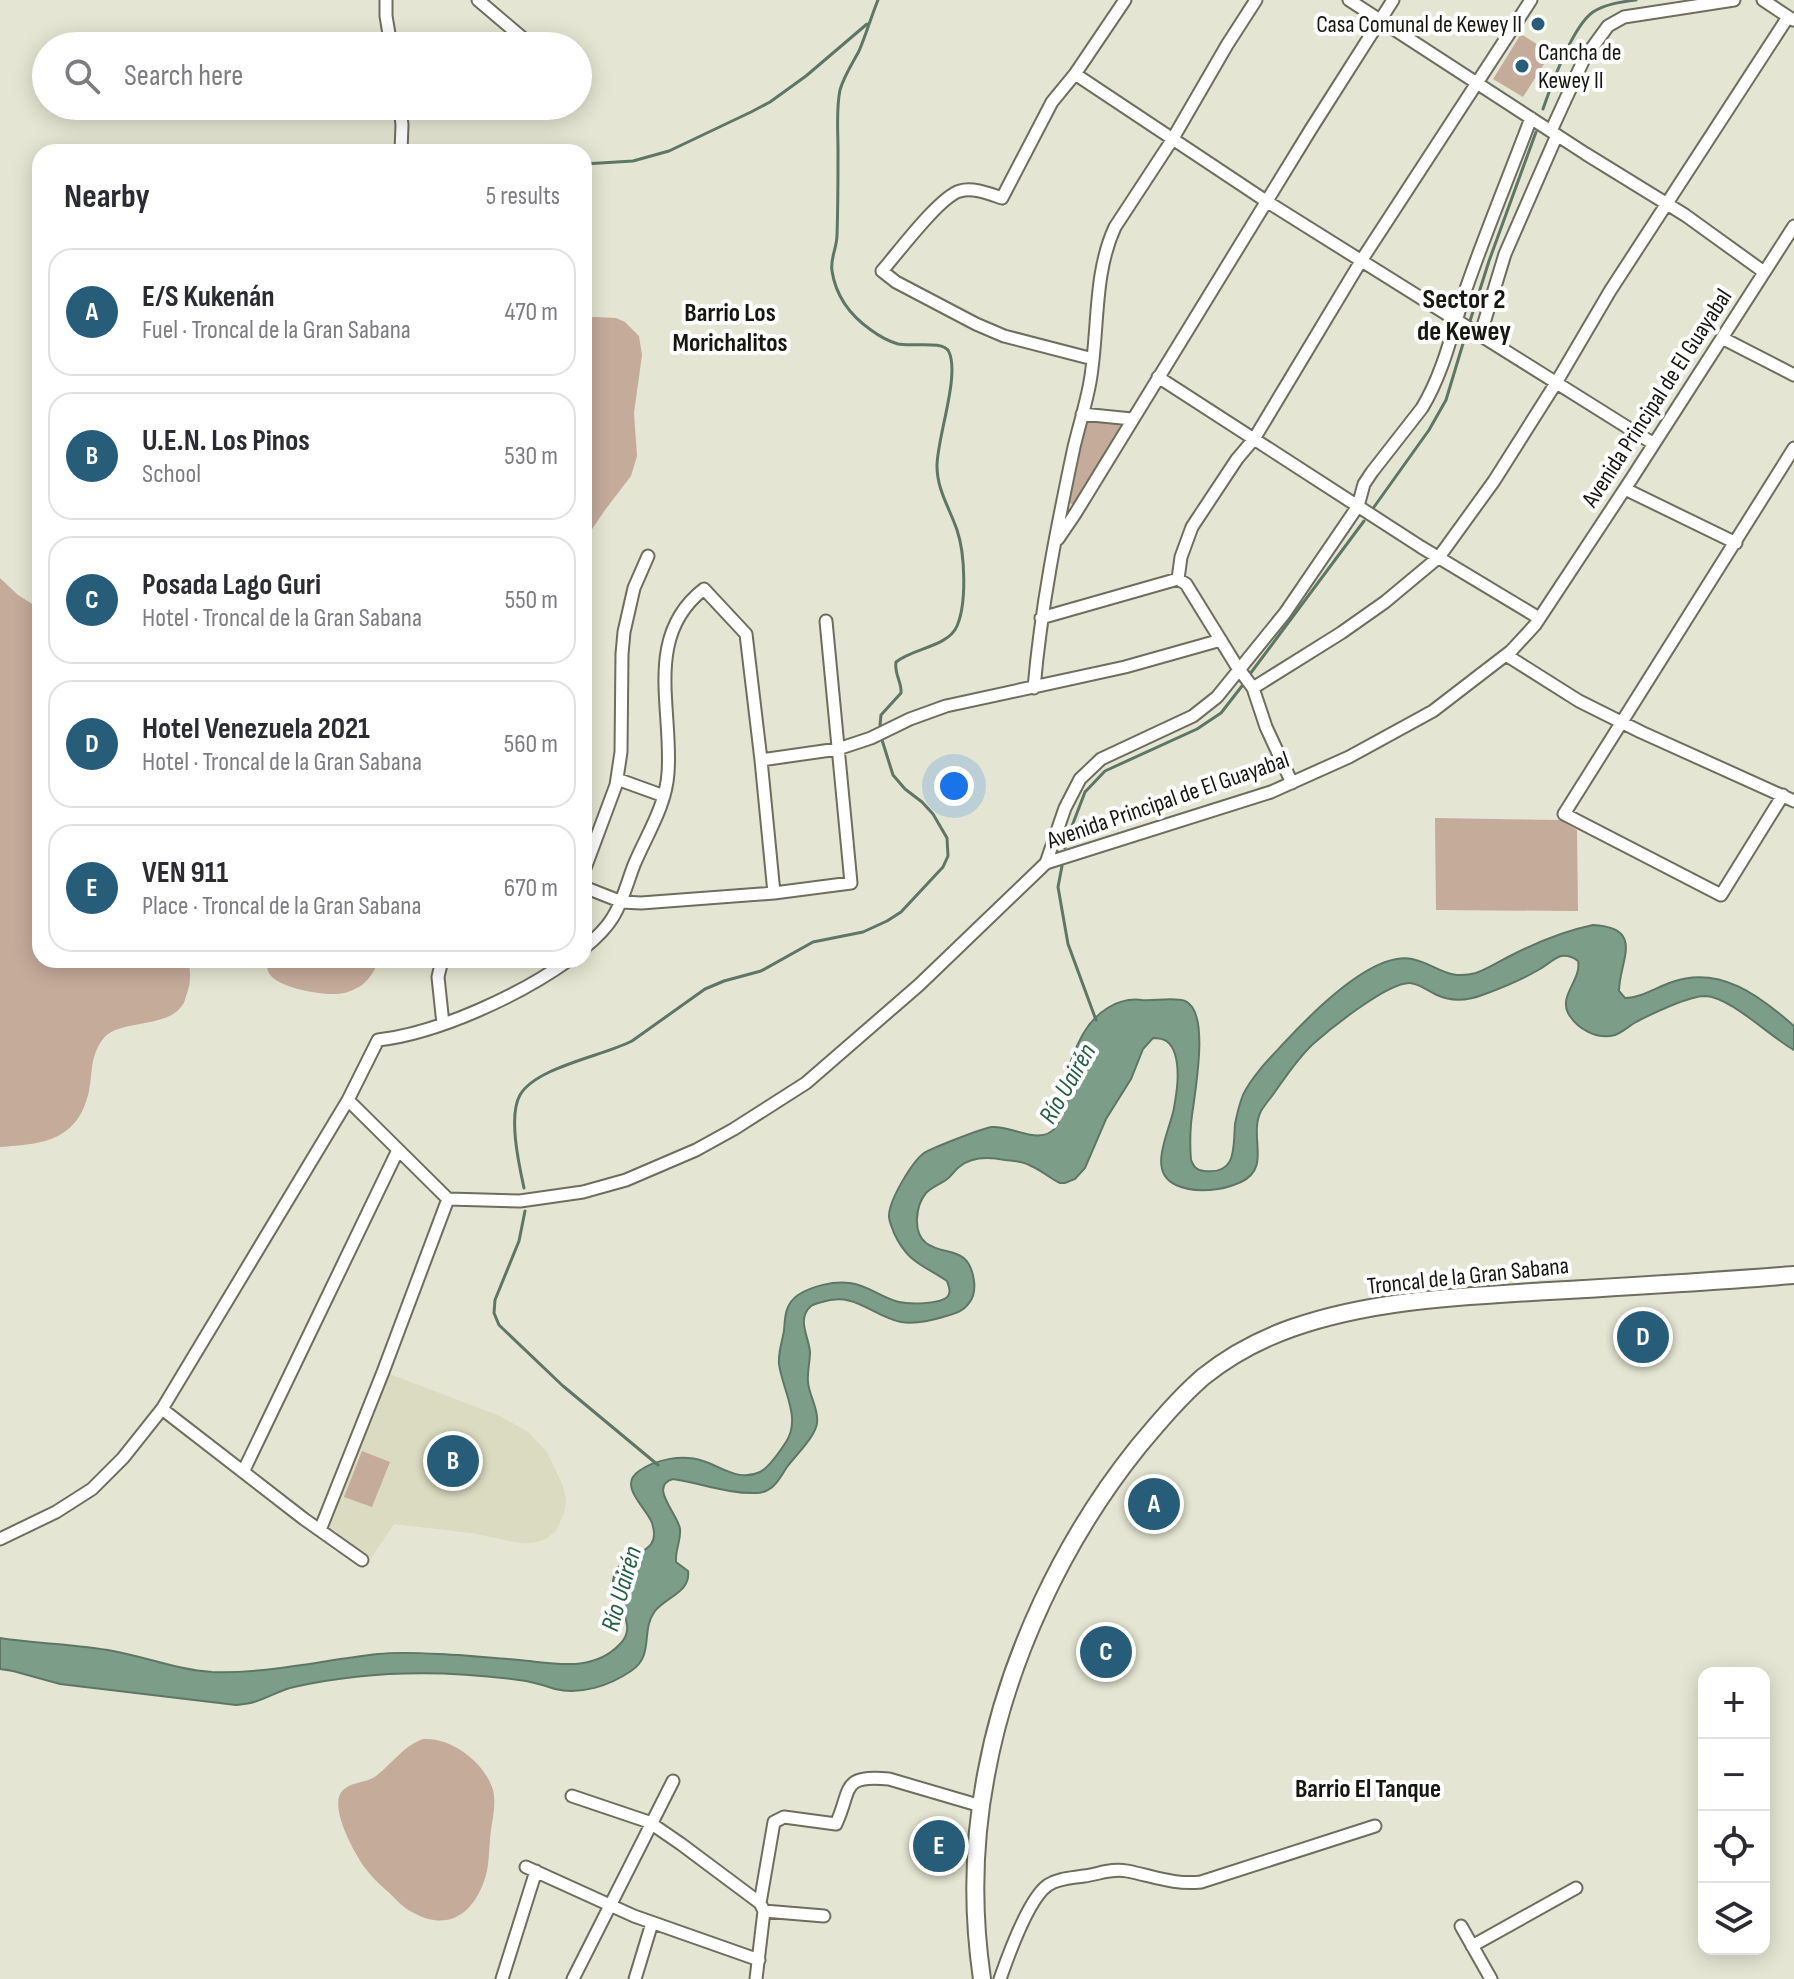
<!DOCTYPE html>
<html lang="en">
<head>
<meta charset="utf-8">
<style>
  body { margin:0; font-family:"Sofia Sans Condensed",sans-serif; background:#f7f7f7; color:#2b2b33 }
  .controls { position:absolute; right:24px; bottom:24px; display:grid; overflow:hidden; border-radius:16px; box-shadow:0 4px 20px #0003 }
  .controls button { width:72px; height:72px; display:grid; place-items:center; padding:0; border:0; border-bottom:2px solid #e1e1e2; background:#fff; color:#2b2b33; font:40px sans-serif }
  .you { position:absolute; left:954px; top:786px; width:28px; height:28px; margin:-20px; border:6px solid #fff; border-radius:50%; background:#1a73e8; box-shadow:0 0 0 12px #1a73e833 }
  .badge { display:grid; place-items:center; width:52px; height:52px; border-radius:50%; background:#285d79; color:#fff; font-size:26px; font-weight:700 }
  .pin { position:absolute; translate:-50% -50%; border:4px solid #fff; box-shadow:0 2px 8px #0006 }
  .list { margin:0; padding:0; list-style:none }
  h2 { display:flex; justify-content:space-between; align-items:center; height:104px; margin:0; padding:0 32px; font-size:34px }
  h2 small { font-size:26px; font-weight:400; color:#7c7c81 }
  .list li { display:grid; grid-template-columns:52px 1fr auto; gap:24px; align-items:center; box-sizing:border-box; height:128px; margin:0 16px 16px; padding:0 16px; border:2px solid #e1e1e2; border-radius:24px }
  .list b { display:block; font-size:30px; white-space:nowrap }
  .list p { margin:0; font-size:26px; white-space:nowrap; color:#7c7c81 }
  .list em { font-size:26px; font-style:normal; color:#7c7c81 }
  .icon { flex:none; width:44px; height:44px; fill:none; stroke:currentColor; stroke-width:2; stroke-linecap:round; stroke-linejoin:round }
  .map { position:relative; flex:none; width:1794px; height:1979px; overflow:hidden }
  .search { position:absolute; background:#fff; box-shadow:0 4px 20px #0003; left:32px; top:32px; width:560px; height:88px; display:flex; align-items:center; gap:20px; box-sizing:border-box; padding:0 28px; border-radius:44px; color:#7c7c81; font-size:30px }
  .panel { position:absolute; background:#fff; box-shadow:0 4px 20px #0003; left:32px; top:144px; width:560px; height:824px; border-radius:24px }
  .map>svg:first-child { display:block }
  .built { fill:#dbdbc1 }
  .green { fill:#c5ab9a }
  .water { fill:#7c9e89; stroke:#5e7665; stroke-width:2 }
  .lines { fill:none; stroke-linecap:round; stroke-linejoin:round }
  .stream { stroke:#5e7665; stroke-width:3 }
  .minor-casing { stroke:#6e6d5e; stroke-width:15 }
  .highway-casing { stroke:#6e6d5e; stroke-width:20 }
  .minor { stroke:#fff; stroke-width:11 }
  .highway { stroke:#fff; stroke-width:16 }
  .poi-dot { fill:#285d79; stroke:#fff; stroke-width:3 }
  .labels { text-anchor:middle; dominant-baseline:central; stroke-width:8; stroke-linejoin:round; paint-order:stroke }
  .poi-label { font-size:24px; fill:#171711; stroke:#fff; text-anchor:end }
  .street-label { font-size:24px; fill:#171711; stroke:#fff }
  .neighbourhood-label { font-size:26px; font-weight:bold; fill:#171711; stroke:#fff }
  .water-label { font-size:26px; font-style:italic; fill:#255e40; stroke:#fff }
  .quarter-label { font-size:28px; font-weight:bold; fill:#171711; stroke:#fff }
</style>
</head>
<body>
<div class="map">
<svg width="1794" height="1979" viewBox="0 0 1794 1979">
  <rect width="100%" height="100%" fill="#e5e5d3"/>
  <path class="built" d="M387,1373L500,1416L528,1432L547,1452L563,1486L566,1501L564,1513L556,1531L546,1539L532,1543H520L471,1533L394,1524L371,1558L330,1527Z"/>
  <path class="green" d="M1521,34L1551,53L1523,97L1493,79Z
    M595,317L616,318L625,322L639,336L642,355L634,413L637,456L631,476L605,510L584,541V318Z
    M1093,422L1118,424L1120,426L1119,430L1079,500L1074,505L1071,504L1068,501L1082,427L1085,423Z
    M0,578L18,595L40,609V960H188C191,971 191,985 186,996C185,1000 184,1004 181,1007C167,1026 127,1021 108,1034C100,1040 95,1052 93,1061C91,1071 91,1081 89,1091C78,1141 43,1144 0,1147Z
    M1435,818L1560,820L1577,830L1578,911L1436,910Z
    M266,960H380C375,969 370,979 362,985C357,988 350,992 344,993C328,997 284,989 272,977C267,972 267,967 266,960Z
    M362,1451L390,1462L372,1507L344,1497Z
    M423,1739C452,1737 485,1763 493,1790C497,1805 491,1824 490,1839C489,1851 489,1864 486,1875C476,1911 450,1933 414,1913C403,1908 395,1898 386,1890C378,1883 371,1876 365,1868C355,1854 327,1805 343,1790C351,1782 366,1783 376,1776C393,1763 402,1747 423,1739Z"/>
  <path class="water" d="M1593,925C1646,928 1619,961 1619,991L1625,998C1641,998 1657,987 1672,982C1720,965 1760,996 1794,1026V1050C1770,1037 1731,997 1705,996C1689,996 1651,1014 1636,1022C1629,1026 1623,1032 1615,1035C1597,1040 1577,1029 1568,1013C1559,995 1582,979 1578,961C1573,957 1568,955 1561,956C1554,958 1547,965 1540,969C1523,979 1504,987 1485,994C1470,1000 1452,1002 1437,995C1428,991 1420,984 1410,983C1388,982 1330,1029 1313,1044C1296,1060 1285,1078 1272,1096C1268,1101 1264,1106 1261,1111C1248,1137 1272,1167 1241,1182C1234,1185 1226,1188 1218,1189C1204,1191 1189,1191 1176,1185C1146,1172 1170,1131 1174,1108C1177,1091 1180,1071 1175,1054C1171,1042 1165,1038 1153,1038L1143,1049L1131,1079L1106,1119L1085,1168L1075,1179L1065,1183H1060C1049,1178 1040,1169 1029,1165C1022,1161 1013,1161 1005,1160C990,1157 972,1156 959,1167C954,1171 952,1176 946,1180C940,1184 932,1187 926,1193C916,1205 912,1232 926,1243C945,1257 969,1244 974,1281C975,1289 974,1297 969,1303C963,1312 953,1314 943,1317C930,1321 915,1324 901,1322C872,1316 855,1291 822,1302C818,1303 814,1304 811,1306C796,1319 809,1337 810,1352C810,1362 807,1372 808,1382C809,1396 819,1409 817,1423C816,1436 795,1456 787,1467C779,1479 773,1493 756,1493C729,1494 700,1483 673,1479C648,1486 678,1514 680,1529C681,1541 675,1550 676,1562L688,1571C691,1592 666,1597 655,1611C640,1631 655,1655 631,1671C609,1686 581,1695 555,1689C546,1686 536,1683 526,1681C450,1670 369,1670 294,1687C280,1690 268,1698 254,1702C248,1704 242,1704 236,1705L60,1684L13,1671L0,1669V1638C37,1644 76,1644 113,1651C146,1657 178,1670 212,1672C268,1674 323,1660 378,1654C405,1651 432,1654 459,1655C479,1657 499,1658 519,1660C554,1663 593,1673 620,1644C642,1622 606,1600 614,1576C622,1549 664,1558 652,1523C647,1508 617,1486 639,1471C656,1459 683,1454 703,1461C722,1467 739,1482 760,1472C770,1467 780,1451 786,1442C802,1418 782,1389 779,1364C778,1353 782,1342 784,1331C785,1317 785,1304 798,1295C812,1286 833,1281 850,1283C868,1285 881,1298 899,1302C909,1304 946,1305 949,1294C951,1289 948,1285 947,1281C922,1264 908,1263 894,1233C892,1227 889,1222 889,1216C889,1200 912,1162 924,1153C932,1148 983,1128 992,1127C1011,1125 1041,1147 1056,1127C1063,1117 1060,1098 1063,1085C1068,1068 1074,1050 1083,1034C1095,1013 1117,997 1142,1000C1155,1001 1175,997 1185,1001C1212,1012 1193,1100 1191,1124C1190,1136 1190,1148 1191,1160C1194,1167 1196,1170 1204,1171C1238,1175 1233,1146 1235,1124C1237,1114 1239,1105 1243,1095C1252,1076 1270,1058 1284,1043C1310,1015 1372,951 1412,959C1436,964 1447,981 1476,973C1487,969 1498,962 1508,957C1535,943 1564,931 1593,925Z"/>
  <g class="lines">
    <path class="stream" d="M878,0C871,17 866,35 859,51C852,64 844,76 840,90C836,109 838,130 838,150C838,179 838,207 837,235C837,248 830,258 832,271C836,297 851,316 871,330C879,336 888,341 898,344C912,347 944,340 949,352C960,376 937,438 937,466C937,490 950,509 957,530C965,553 967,603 957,626C948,647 913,648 896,662C894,674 902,682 901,693L881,715L880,725
      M1543,109C1551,86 1573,26 1593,12C1605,4 1621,2 1636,0
      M584,164L633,161L669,151L751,112L770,102L806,76L867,24
      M1470,321L1489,261L1536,132
      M1374,507L1429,430L1446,400L1465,337
      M1250,674L1364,521
      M1065,848L1067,839L1085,792L1105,771L1197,729L1221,713L1242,686
      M1062,866L1058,887L1068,944L1096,1020
      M524,1188C519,1165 508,1116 520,1095C536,1067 603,1056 632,1041L705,989L724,981L761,971L813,942L863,932L887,921L901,912L943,867L948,856L947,838L933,814L922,802L905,789L893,775L882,740
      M525,1211L519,1241L495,1300L494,1313L499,1325L563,1386L658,1465"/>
    <g class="minor-casing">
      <path id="minor" d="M386,0V16L391,46
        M478,0L532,46
        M1349,0L1586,154L1685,215L1764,272
        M1763,0L1793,20
        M1075,74L1266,201L1654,444
        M400,106L402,125L401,152
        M1551,131L1584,59L1608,26L1624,17L1734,0
        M1480,336L1505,254L1557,135
        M1722,338L1794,375
        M1093,359L1004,336L976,324L896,282L882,271C897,254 940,196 960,191C973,187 990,194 1002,198L1052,102L1075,74L1125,0
        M1158,377L1421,547L1539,618
        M1082,414L1132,419
        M1625,489L1736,543
        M1058,539L1075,514L1311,129L1393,0
        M1178,579L1181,557L1192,527L1237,459L1254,439L1361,261L1531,0
        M1178,579L1186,584L1236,665L1253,688L1266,727L1292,783
        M1041,618L1178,579
        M1506,655L1579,701L1641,732L1794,801
        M1034,688C1041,607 1057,527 1074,447C1079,426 1086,404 1090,382C1099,331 1093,274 1115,227L1172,140L1227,45L1256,0
        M1253,688L1341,633L1385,602L1439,557L1494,481L1556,383L1610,291L1788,17
        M761,760L838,749L871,738L910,719L946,706L1125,667L1221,640
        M617,779L664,796
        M1783,795L1721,895L1564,814L1794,448
        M1046,863L1065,808L1080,779L1101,759L1193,716L1217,697L1285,613L1358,506L1364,484L1372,472L1422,408C1445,370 1453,327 1467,286C1487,229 1510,174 1531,118
        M584,871L616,785L621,752L622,654L624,632L634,588L648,556
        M584,887L622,902L641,903L774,893L851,883L826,621
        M584,948C595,939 606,929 613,917C623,901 627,883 634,865C646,836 666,806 668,773C673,709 643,636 704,589L746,634L761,760L774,893
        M442,960L438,977L443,1024
        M348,1100L448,1199L520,1201L583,1192L626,1180L696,1150L734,1129L806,1083L919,985L1046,863L1271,792L1349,757L1433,711L1511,651L1535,625L1632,478L1794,226
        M162,1409L304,1519L362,1560
        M243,1472L398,1150
        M320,1530L383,1372L448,1199
        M0,1539L56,1512L92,1489L123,1458L162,1409L348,1100L378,1040C439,1033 520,995 569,960
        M572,1796L649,1822L681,1844L760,1903L764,1911L756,1979
        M526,1867L634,1916L759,1960
        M760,1903L774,1822L784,1817L836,1824C852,1790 840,1774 889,1779L981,1806
        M764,1911L824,1916
        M1461,1926L1491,1979
        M1472,1946L1576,1888
        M502,1979L536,1871
        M573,1979L673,1781
        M635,1979L652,1923
        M1000,1979C1008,1956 1029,1898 1048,1885C1059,1878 1072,1878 1084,1876C1099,1874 1112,1868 1127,1871C1153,1876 1174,1885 1201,1882L1375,1826"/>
    </g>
    <g class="highway-casing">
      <path id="highway" d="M982,1979C972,1911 973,1843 986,1775C1007,1659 1064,1539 1138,1447C1158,1423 1179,1398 1203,1377C1229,1356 1261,1339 1292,1328C1370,1301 1451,1297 1532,1292C1619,1287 1707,1282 1794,1275"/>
    </g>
    <use href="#minor" class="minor"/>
    <use href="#highway" class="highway"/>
  </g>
  <g class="poi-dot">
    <circle cx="1538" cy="24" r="8"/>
    <circle cx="1522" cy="66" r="8"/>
  </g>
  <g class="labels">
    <g class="poi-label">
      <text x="1522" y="24">Casa Comunal de Kewey II</text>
      <text x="1538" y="52" text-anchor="start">Cancha de<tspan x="1538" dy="28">Kewey II</tspan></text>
    </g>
    <g class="street-label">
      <text transform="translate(1657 398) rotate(-57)">Avenida Principal de El Guayabal</text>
      <text transform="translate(1168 800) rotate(-19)">Avenida Principal de El Guayabal</text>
      <text transform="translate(1468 1276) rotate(-6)">Troncal de la Gran Sabana</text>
    </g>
    <g class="neighbourhood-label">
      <text x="730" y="313">Barrio Los<tspan x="730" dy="30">Morichalitos</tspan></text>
      <text x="1368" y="1789">Barrio El Tanque</text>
    </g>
    <g class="water-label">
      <text transform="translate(1068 1084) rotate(-60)">Río Uairén</text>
      <text transform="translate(622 1589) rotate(-74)">Río Uairén</text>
    </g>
    <g class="quarter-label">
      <text x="1464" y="299">Sector 2<tspan x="1464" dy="32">de Kewey</tspan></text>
    </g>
  </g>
</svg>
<div class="controls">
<button>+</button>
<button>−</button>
<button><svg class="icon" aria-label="locate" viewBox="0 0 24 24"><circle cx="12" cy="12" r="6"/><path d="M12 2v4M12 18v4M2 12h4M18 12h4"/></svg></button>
<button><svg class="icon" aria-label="layers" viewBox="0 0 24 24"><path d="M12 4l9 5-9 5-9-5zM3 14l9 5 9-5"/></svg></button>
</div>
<div class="you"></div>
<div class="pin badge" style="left:1154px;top:1504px">A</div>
<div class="pin badge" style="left:453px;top:1461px">B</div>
<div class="pin badge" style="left:1106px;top:1652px">C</div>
<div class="pin badge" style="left:1643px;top:1337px">D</div>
<div class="pin badge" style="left:939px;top:1846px">E</div>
<div class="search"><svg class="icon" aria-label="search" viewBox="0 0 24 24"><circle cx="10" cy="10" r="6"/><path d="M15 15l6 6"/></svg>Search here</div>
<section class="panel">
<h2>Nearby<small>5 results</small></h2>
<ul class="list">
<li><span class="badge">A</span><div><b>E/S Kukenán</b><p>Fuel · Troncal de la Gran Sabana</p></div><em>470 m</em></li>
<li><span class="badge">B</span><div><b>U.E.N. Los Pinos</b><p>School</p></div><em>530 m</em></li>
<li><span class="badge">C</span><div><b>Posada Lago Guri</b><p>Hotel · Troncal de la Gran Sabana</p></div><em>550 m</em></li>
<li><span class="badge">D</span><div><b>Hotel Venezuela 2021</b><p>Hotel · Troncal de la Gran Sabana</p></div><em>560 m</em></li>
<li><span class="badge">E</span><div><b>VEN 911</b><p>Place · Troncal de la Gran Sabana</p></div><em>670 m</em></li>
</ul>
</section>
</div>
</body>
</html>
